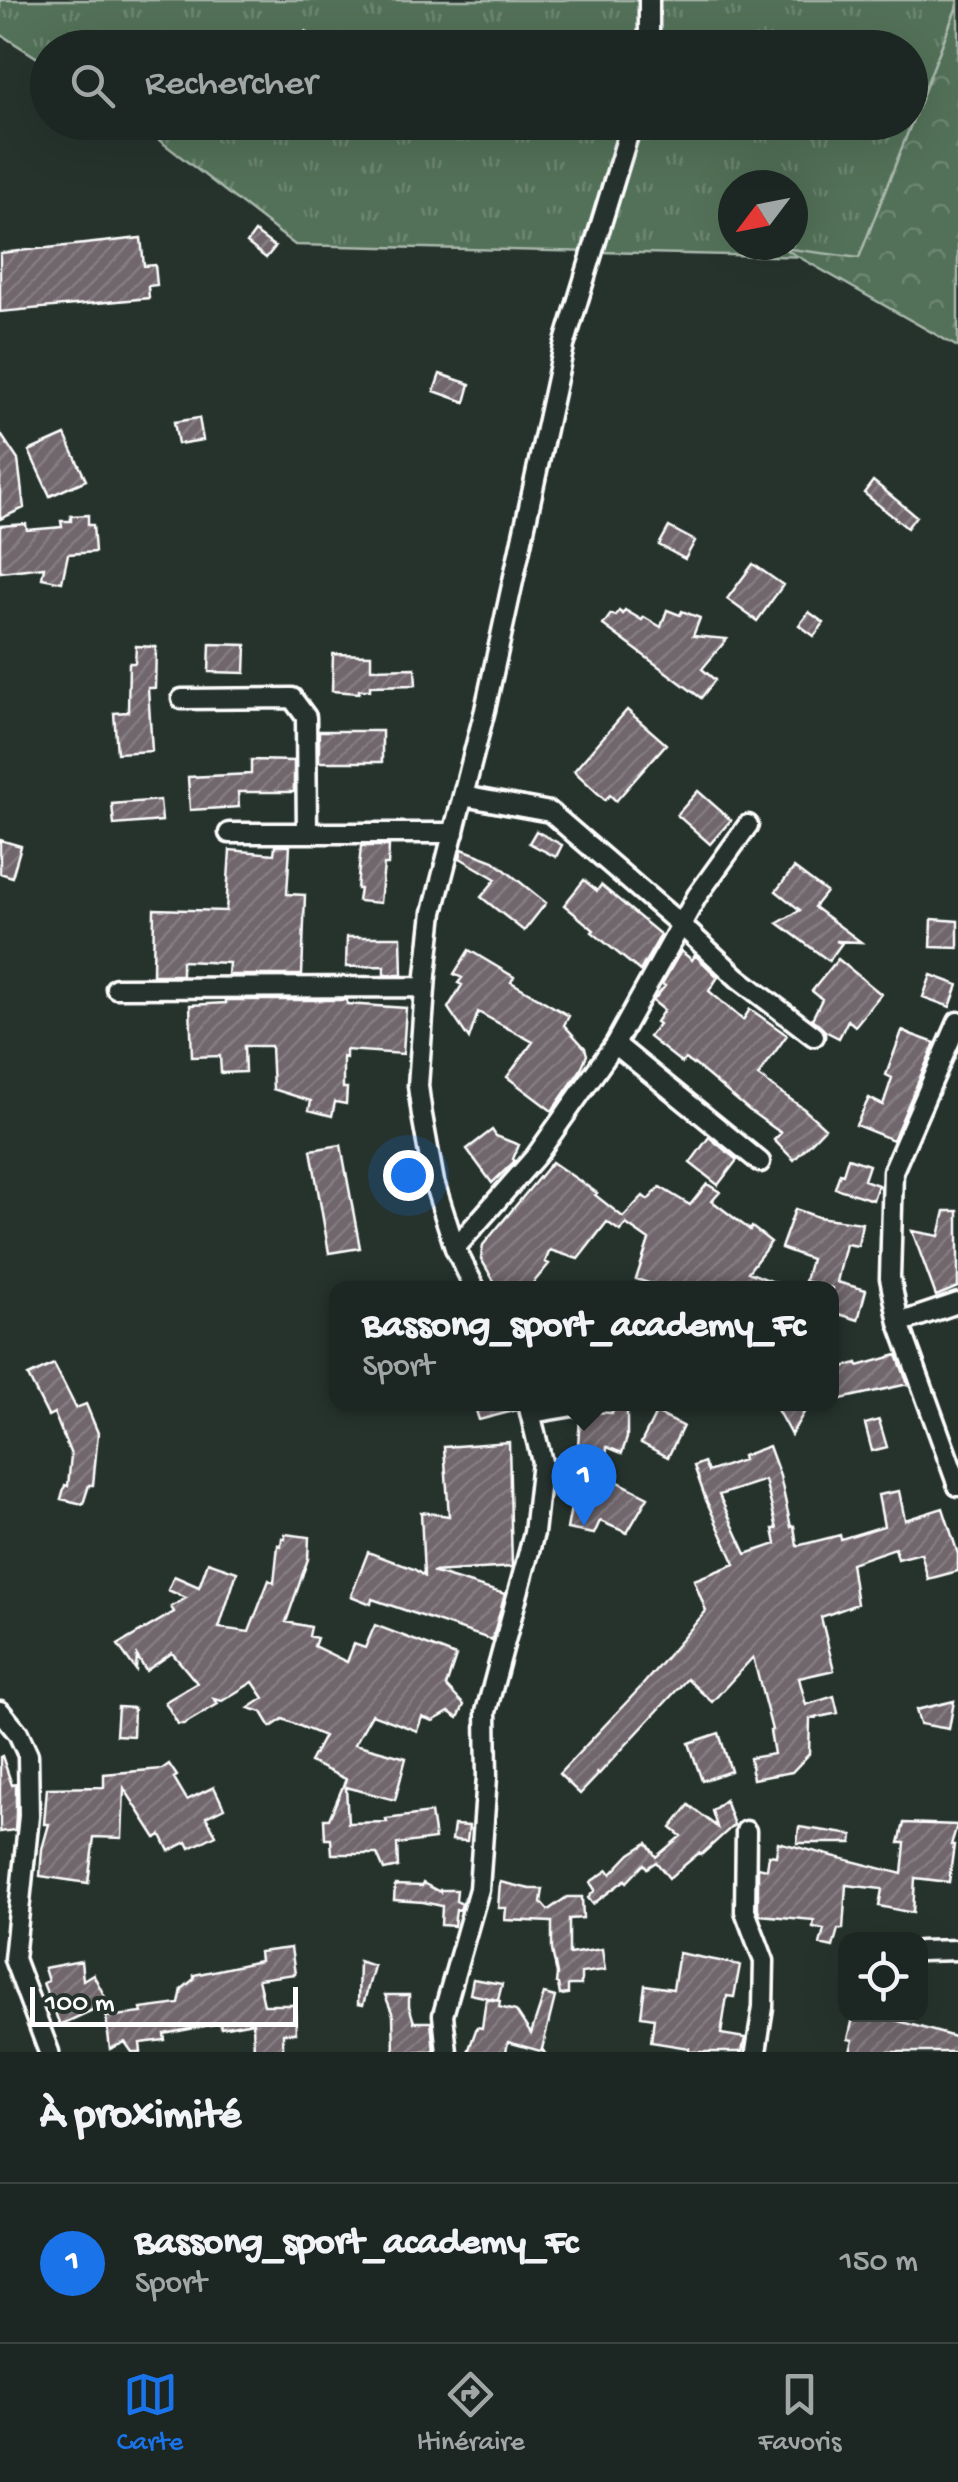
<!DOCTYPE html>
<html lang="fr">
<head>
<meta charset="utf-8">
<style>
  body { margin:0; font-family:"Gochi Hand",sans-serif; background:#29322f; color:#f1f3f6 }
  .controls { position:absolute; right:30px; bottom:30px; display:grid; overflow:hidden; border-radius:20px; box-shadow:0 10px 40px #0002 }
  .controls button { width:90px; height:90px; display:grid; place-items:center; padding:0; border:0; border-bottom:2px solid #3a4340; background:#1c2622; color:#f1f3f6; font:50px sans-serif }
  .compass { position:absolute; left:718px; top:170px; width:90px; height:90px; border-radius:50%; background:#1c2622; box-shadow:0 10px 40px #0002; rotate:238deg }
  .scale { position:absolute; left:30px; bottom:25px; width:268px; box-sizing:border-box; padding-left:10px; border:5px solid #fff; border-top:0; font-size:28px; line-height:35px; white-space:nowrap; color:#fff; -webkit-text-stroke:8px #26332d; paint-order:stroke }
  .you { position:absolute; left:408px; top:1175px; width:35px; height:35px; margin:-25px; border:8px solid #fff; border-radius:50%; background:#1a73e8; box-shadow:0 0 0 15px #1a73e833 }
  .badge { display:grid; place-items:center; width:65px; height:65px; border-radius:50%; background:#1a73e8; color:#fff; font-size:32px; font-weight:700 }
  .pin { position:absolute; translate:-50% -82px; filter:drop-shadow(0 2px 5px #0008) }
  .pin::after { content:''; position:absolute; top:52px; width:35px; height:30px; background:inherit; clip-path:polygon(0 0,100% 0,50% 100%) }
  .popup { position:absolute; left:329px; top:1281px; width:510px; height:130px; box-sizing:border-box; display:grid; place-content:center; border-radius:20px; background:#1c2622; filter:drop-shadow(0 2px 8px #0005); font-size:32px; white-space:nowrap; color:#a0a5a5 }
  .popup b { font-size:38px; color:#f1f3f6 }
  .popup::after { content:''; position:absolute; left:50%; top:100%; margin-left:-20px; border:20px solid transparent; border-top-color:#1c2622 }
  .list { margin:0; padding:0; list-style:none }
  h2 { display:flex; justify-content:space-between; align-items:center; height:130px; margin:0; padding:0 40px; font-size:42px }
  h2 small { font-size:32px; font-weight:400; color:#a0a5a5 }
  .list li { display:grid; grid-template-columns:65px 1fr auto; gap:30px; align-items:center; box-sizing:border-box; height:160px; padding:0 40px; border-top:2px solid #3a4340 }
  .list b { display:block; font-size:38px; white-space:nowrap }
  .list p { margin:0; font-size:32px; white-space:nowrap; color:#a0a5a5 }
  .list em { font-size:32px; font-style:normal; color:#a0a5a5 }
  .icon { flex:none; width:55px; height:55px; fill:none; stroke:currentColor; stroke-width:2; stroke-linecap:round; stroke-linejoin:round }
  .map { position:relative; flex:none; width:958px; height:2052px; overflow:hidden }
  .search { position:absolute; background:#1c2622; box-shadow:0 10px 40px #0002; left:30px; right:30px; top:30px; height:110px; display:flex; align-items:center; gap:25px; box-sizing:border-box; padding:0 35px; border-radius:55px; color:#a0a5a5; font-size:38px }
  .sheet { height:290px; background:#1c2622 }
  nav { display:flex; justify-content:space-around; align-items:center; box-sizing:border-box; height:140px; border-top:2px solid #3a4340; background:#1c2622; font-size:28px; color:#a0a5a5 }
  nav a { display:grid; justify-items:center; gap:5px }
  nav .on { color:#1a73e8 }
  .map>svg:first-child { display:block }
  .grass { fill:url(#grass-tufts); stroke:#a9b8ac; stroke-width:2.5; fill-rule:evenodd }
  .forest { fill:url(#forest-crowns); stroke:#a9b8ac; stroke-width:2.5 }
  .building { fill:url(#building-hatch); stroke:#fff; stroke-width:2.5; fill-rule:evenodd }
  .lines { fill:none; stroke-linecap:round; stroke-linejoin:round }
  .minor-casing { stroke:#fff; stroke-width:25 }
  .minor { stroke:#26332d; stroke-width:18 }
</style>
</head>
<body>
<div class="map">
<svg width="958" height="2052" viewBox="0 0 958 2052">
  <defs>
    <pattern id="grass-tufts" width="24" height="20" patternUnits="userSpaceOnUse" patternTransform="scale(2.5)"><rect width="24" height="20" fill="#537159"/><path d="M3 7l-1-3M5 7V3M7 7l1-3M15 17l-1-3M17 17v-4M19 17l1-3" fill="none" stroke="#6d8672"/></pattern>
    <pattern id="forest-crowns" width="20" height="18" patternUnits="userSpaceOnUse" patternTransform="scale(2.5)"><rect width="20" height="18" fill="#537159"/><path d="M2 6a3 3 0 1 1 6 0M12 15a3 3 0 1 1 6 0" fill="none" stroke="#6d8672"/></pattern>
    <pattern id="building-hatch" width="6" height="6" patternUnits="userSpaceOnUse" patternTransform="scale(2.5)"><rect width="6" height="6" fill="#70666c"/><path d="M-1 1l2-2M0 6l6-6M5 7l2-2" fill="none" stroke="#857d82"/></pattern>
  </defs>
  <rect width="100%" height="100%" fill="#26332d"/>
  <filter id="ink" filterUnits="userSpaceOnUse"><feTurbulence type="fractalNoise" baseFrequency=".01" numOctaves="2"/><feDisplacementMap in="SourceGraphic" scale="20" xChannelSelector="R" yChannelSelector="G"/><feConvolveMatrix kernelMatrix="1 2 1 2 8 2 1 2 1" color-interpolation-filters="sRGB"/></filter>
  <g filter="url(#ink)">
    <path class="grass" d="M0,0H958V4L859,258L295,245L137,123L910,122V48H48L47,64L0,34ZM733,185H793V245H733Z"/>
    <path class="forest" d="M958,4V347L783,248L859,258Z"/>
    <path class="building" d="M306,31L320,48H287Z
      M255,232L275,247L266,258L247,243Z
      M141,238L144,266L155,265L157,285L148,286L149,298L0,312V253Z
      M440,374L470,384L465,402L434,391Z
      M199,418L203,440L178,444L174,422Z
      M0,433L18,460L24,508L0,519Z
      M65,435L86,480L50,496L29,451Z
      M873,481L916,516L907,528L864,493Z
      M88,515V525H93L95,552L68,554L62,582L42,578L44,567L0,572V526L26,524L27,530L62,527L61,521H71V516Z
      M669,527L695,541L685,559L659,545Z
      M753,564L783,585L757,621L727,599Z
      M625,610L642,620L644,617L661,627L667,610L680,615L682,611L700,618L693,636L727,639L702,669L715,680L701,698L603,625L611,614L616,616L619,611L623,614Z
      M809,612L824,623L814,636L799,625Z
      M210,644L246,645L245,673L209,672Z
      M136,646L156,647L155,688H148L152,751L117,753L114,713L128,712L129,663H135Z
      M333,654L371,655V669L415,668L416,685L370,686V690H359V693L332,691Z
      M627,710L666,744L616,801L610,795L605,800L574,771Z
      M319,731H382V762H319Z
      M251,760L294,761V792H238L239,807L190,810L188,777L251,774Z
      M698,791L731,820L710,844L677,815Z
      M160,800L162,821L114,825L112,804Z
      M536,831L562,845L556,857L529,843Z
      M0,840L21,846L12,877L0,873Z
      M275,846H290L287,894L305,895L302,975H228L229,963L182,961V975H153L154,909L226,911L230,850L274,854Z
      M361,846H389L388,865H384L380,903L358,901L360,889H357Z
      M462,849L494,861L546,903L524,931L481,897L496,879L460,858Z
      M794,868L826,892L814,907L861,942L836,941L842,943L829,961L778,923L800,910L776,891Z
      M584,880L597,891L601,885L661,935L640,971L592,932L594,930L564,905Z
      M932,919L958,921V948L931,947Z
      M347,937H401L402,975H384V966L346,967Z
      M469,950L514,977L511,982L569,1016L564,1025L585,1048L587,1055L580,1071L552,1111L507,1077L533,1042L478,1012L469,1039L448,1008L462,985L458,983L462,978L454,974Z
      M681,951L692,960L695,955L718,977L709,991L743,1020L750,1009L787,1035L758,1076L804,1109L825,1128L794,1160L774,1140L781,1133L749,1110L694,1064L693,1065L685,1059L682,1063L649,1037L659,1024L656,1022L664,1010L653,1001L665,986L662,984Z
      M838,959L881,994L855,1026L848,1020L839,1038L825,1031L812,1019L822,999L812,991Z
      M931,975L958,985L950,1007L923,997Z
      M226,1000H347V1004L406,1008L403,1054L346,1050V1058L343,1057V1088H347L346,1104L335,1102L332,1116L309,1110L311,1101L273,1089L271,1046H244L245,1072L221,1073L220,1056L192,1057L190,1005L226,1003Z
      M902,1031L935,1043L893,1140L856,1125L869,1098L883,1105L892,1078L886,1075Z
      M492,1130L496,1136L519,1145L513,1159L515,1161L492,1183L467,1149Z
      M709,1137L737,1160L718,1185L690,1163Z
      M341,1145L360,1248L329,1253L311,1150Z
      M848,1158L869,1165L864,1180L878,1185L873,1200L835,1188L840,1173L843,1174Z
      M552,1162L597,1193L595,1195L623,1217L643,1196L648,1200L660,1187L690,1205L707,1184L720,1192L712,1201L750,1230L752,1227L771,1242L748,1272L787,1287V1288H664L636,1279L649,1240L626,1224L620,1231L607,1222L578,1259L550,1250L545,1262L549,1264L529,1288H498L481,1259L483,1245Z
      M795,1209L818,1217L862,1223L858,1246L846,1244L837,1282L866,1290L858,1320L832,1312V1288L805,1281L811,1259L781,1248Z
      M945,1211H958V1287L936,1296L912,1231L939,1236Z
      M897,1355L908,1384L832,1401V1370L857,1363L858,1366Z
      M54,1364L76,1408L86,1404L98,1433L93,1485H89L83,1504L61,1499L65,1485L68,1486L71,1455L54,1413L48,1416L28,1376Z
      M474,1404H516L517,1410L479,1420Z
      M774,1404H809L791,1435Z
      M612,1410H627V1438L622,1453L607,1447L605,1475L648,1497L627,1533L600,1521L594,1534L567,1529L575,1486L580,1418L595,1412L612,1413Z
      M656,1413L683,1426L668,1457L641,1443Z
      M879,1420L887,1447L872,1451L865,1424Z
      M509,1442L512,1567L432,1572L505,1594L492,1640L372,1599L371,1604L351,1596L368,1552L414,1569L424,1576L421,1512L449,1516L444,1447Z
      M769,1446L780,1476L791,1527L794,1526L797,1546L840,1535L841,1539L884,1526L878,1495L899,1491L905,1520L943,1508L958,1554V1571L928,1579L921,1553L898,1559L895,1548L851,1563L857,1604L821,1617L834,1670L799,1678L806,1705L834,1696L838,1713L810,1719L809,1754L792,1772L753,1779L750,1758L774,1754L770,1731L772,1730L753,1657L712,1702L687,1679L599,1774L596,1771L598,1775L580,1794L559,1774L640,1688L706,1611L694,1580L735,1564L706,1500L694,1466L704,1462L708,1472L743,1460L742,1456ZM765,1480L777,1529H773L776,1544L746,1554L719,1495Z
      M285,1534L309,1537L308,1559L286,1622L311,1627L309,1636L317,1638L314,1646L347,1662L354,1644L365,1648L375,1625L456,1656L446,1686L464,1705L458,1718L449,1712L433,1721L422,1717L417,1731L372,1714L355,1744L406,1758L395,1800L346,1787L348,1823L387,1822L386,1819L431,1813L435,1839L397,1844L398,1867L384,1870L377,1854H332L331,1839H325L324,1819H329L346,1779L310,1762L324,1736L283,1719L271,1727L262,1712L249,1708L264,1698L253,1682L222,1701L214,1699L218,1704L184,1724H178L165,1702L197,1683L172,1653L146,1671L137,1656L136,1670L118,1645L174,1612L171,1607L186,1598L168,1590L174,1576L199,1587L208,1562L237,1572L219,1628L249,1632L269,1580L274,1583L278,1545L281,1546L282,1538L285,1539Z
      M954,1701L949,1729L920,1724L916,1710Z
      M118,1707L134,1708L133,1736L116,1735Z
      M719,1733L731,1771L702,1781L689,1743Z
      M2,1756L12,1785L16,1784V1815L15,1830L0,1832V1757Z
      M169,1764L177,1776L174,1778L187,1800L214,1787L224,1808L206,1817L216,1835L190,1848L187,1842L169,1851L161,1835L156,1838L124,1788L122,1838L94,1837L88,1883L40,1876L42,1849L49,1824H44L47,1788L104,1787V1774L162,1769Z
      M725,1800L734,1825L701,1855L699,1853L669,1878L656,1862L647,1868L644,1864L627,1882L625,1880L593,1904L588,1898L595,1890L590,1882L608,1870L611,1874L630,1854L647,1843L656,1857L681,1836L671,1828L689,1805L717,1827L712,1811Z
      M904,1823L957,1825L951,1845H954L949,1882L915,1878L913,1913L879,1906L882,1889L846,1885L843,1929H838L833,1947L820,1944L824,1929L813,1927L814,1920L760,1915L758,1909V1867L767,1869L769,1855L776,1856L778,1842L902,1874L905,1843H899Z
      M454,1825L469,1826L467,1841L452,1840Z
      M799,1827L853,1835L852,1843H797Z
      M500,1882L530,1889H543L541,1902L548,1910L567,1897H582L583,1918L569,1919V1954L602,1949L605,1970L581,1973V1985H568V1994L560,1995L558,1984L556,1983L557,1974L552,1950V1922L505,1920L506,1908H498Z
      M423,1883L440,1892V1890H457L456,1901L462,1904L460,1910L456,1909L454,1926L441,1925L442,1906L423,1902L394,1900L395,1885L422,1886Z
      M291,1948L295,1974L258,1979L264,2005H295L296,2033H283V2052H254L253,2022L221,2028L220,2023L164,2034L165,2040L140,2043L141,2052H132L125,2042L110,2049L106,2017L142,2013L141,2009L179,2004L182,1989L194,1979V1975L260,1961L259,1952Z
      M679,1953L740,1965L734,1997L727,1996L721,2034L745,2038L742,2052H689V2048L651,2042L654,2018L641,2016L645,1985L673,1989Z
      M81,1961L83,1980L93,1974L108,2003L60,2025L43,1983L48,1981L44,1968Z
      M359,1961L374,1966L363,2005L358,2004Z
      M473,1979L502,1984L498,2000L470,1994Z
      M544,1994L555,1997L542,2049L544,2052L508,2042L506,2052H468L477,2027L482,2028L486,1999L500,2001L499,2007L516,2011L531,2034Z
      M385,1995H409V2006L414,2022H431L434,2052H394L393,2015Z
      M854,2014H874L958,2038V2052H850L853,2040L848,2039Z"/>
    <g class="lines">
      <g class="minor-casing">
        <path id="minor" d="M649,0V48
          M182,699L292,698L306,717L307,833
          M463,796L550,812L681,925L738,978L814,1036
          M229,833H454
          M116,988L425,987
          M958,1022L893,1171L890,1278L899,1323L958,1486
          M615,1044L760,1162
          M455,1248L536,1156L615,1044L697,896L748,825
          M475,1288L455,1248L434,1182L422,1115L418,1086L426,975L433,912L485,710L564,346L632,122
          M899,1323L958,1303
          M532,1413L585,1404
          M0,1711L18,1733L28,1755L29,1816L14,1959L49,2052
          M746,1831L745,1911L764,1961L763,2007L756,2052
          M920,1951L958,1950
          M447,2052L443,2015L479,1889L487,1777L486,1712L534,1533L542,1462L528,1404"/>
      </g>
      <use href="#minor" class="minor"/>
    </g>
  </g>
</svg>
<div class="controls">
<button><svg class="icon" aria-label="locate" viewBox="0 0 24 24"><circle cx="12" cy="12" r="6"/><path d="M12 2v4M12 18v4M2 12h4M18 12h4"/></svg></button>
</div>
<svg class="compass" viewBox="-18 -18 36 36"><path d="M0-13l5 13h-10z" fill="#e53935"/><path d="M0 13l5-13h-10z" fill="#a0a5a5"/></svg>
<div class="scale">100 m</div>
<div class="you"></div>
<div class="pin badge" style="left:584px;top:1526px">1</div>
<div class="popup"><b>Bassong_sport_academy_Fc</b>Sport</div>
<div class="search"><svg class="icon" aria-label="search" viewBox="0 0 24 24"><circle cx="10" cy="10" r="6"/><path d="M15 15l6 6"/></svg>Rechercher</div>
</div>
<section class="sheet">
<h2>À proximité<small></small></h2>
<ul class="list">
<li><span class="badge">1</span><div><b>Bassong_sport_academy_Fc</b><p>Sport</p></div><em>150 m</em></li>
</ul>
</section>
<nav>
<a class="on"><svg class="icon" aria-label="map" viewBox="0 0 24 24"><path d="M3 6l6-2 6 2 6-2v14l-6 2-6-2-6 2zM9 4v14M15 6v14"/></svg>Carte</a>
<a><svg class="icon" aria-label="directions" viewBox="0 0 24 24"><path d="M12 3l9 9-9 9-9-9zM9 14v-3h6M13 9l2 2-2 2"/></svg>Itinéraire</a>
<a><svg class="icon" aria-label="saved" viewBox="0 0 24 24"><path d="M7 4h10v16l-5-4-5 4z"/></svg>Favoris</a>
</nav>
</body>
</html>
